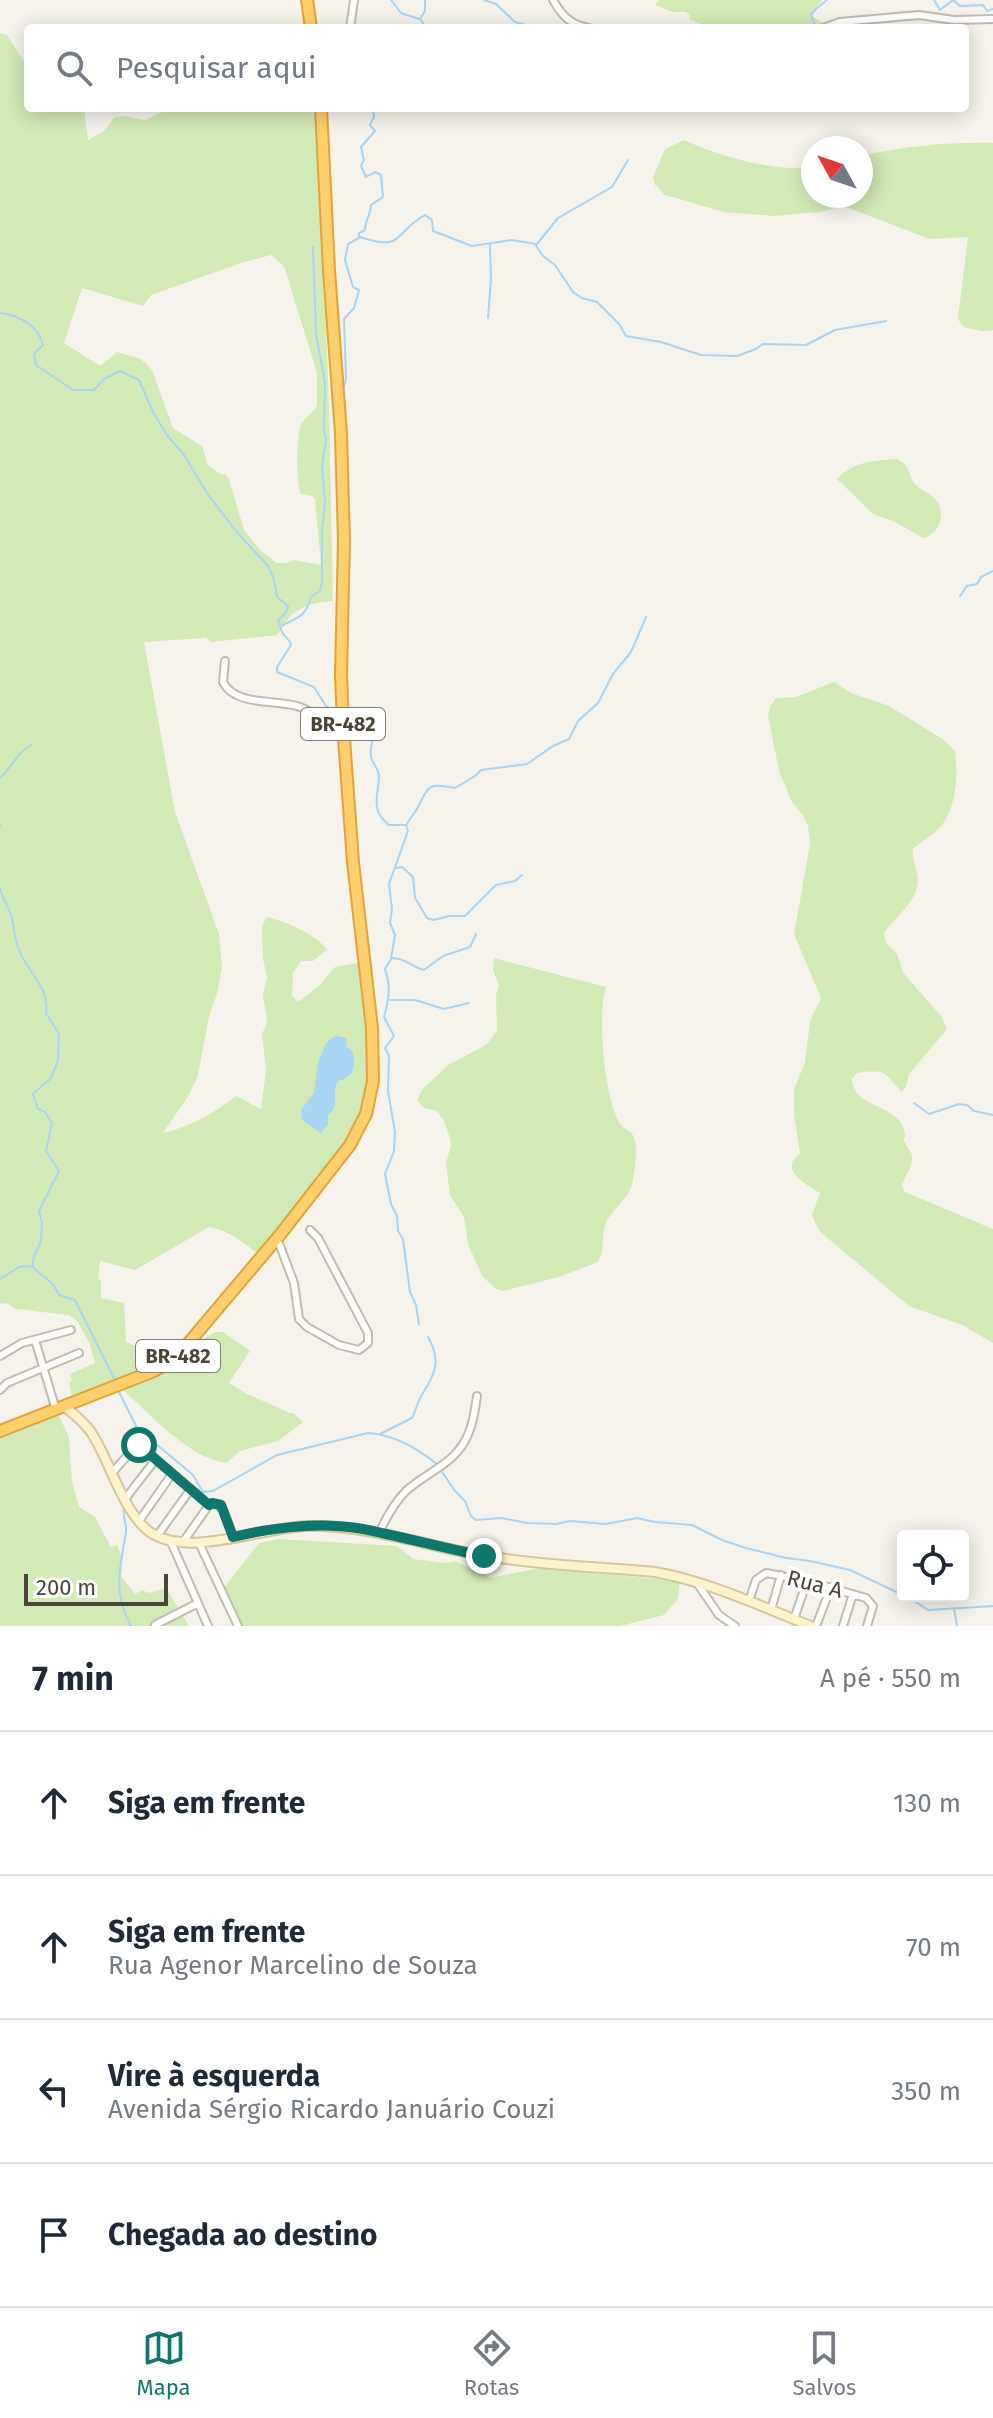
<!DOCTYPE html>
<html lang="pt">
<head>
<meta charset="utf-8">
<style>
  body { margin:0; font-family:"Fira Sans",sans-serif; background:#f6f6f7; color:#1f2937 }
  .controls { position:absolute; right:24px; bottom:24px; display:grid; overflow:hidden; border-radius:8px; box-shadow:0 4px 20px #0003 }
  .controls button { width:72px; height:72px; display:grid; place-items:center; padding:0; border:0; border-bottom:2px solid #e0e1e3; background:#fff; color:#1f2937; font:40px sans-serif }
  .compass { position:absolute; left:801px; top:136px; width:72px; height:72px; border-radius:50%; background:#fff; box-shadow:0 4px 20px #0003; rotate:310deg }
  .scale { position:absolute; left:24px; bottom:20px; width:144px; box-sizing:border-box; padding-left:8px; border:4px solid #4b4439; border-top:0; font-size:22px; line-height:28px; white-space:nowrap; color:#4b4439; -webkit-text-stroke:6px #fff; paint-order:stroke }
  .stop { position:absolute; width:24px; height:24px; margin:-18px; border:6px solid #0f766e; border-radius:50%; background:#fff }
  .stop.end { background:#0f766e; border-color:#fff; box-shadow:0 2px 8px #0008 }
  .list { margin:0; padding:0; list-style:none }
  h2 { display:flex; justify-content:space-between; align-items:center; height:104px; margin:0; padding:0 32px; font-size:34px }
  h2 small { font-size:26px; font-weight:400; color:#747a83 }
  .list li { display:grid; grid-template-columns:52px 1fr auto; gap:24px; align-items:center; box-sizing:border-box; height:144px; padding:0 32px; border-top:2px solid #e0e1e3 }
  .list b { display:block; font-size:30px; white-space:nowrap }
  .list p { margin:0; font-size:26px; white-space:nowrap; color:#747a83 }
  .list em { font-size:26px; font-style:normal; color:#747a83 }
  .icon { flex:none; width:44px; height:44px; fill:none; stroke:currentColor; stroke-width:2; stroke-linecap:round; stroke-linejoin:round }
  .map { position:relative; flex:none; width:993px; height:1626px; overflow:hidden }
  .search { position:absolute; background:#fff; box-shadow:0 4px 20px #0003; left:24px; right:24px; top:24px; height:88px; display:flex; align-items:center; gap:20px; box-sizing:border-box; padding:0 28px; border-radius:8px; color:#747a83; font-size:30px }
  .sheet { height:680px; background:#fff }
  nav { display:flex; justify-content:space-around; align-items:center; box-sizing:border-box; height:112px; border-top:2px solid #e0e1e3; background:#fff; font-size:22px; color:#747a83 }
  nav a { display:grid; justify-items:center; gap:4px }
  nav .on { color:#0f766e }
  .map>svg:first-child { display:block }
  .green { fill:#d2eab5; fill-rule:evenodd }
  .water { fill:#a9d4f2 }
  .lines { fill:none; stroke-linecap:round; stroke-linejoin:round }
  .stream { stroke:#a9d4f2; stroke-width:2 }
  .street-casing { stroke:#c2bbae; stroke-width:10 }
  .secondary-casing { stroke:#d6c79b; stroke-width:12 }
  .highway-casing { stroke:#e0a43c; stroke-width:14 }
  .street { stroke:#fff; stroke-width:6 }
  .secondary { stroke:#fff3cd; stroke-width:8 }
  .highway { stroke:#ffcf6e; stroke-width:10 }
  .route { stroke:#0f766e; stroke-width:10 }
  .labels { text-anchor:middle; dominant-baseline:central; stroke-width:8; stroke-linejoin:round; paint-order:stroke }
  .shield { fill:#fff; stroke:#817c74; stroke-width:2 }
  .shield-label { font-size:20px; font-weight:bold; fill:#4b4439 }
  .street-label { font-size:22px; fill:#4b4439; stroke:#fff }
</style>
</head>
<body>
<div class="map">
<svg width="993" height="1626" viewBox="0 0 993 1626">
  <rect width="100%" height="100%" fill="#f6f3ec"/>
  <path class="green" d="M659,0H822L811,15L825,25L824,28H709L689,19L690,16L686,12H673L655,5Z
    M0,33L7,35L28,68V108H84L88,140L104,131L114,118L124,116L145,120L170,108H319L329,410L333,601C316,602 300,605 289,618C284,624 282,630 277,635L211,642L206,638L144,642L175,812L219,934L222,967L217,994L209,1016L198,1075L189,1095L163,1133C189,1127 215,1113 236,1096L261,1109L266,1071L262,1034L267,1022L263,994L267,978L263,959L262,926L267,917C283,920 319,936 327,950L313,961H301L293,973L292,995L298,1002L319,986L335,967L363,962L371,1070L362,1112L354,1132L260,1255C245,1244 227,1229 209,1227L135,1270L100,1261L98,1279L101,1280V1298L124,1303L126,1342L136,1346L143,1358V1370L72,1398L69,1382L72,1381L70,1374L95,1363L89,1342L77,1321L69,1315L16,1309L6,1303L0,1304ZM271,255L284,266L317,373V406C312,413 304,418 301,425C296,436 296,486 301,494L312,496L315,499L321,565L294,560L286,563H277L261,551L244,530L229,479L224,474L222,475L208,465L202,446L173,428L152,370L141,359L117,352L100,366L64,343L82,288L143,306L151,295L241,263Z
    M684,140C716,155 778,174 813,166V196H861V156C907,146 946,142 993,143V330L982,331L963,327L958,319L968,237L930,239L843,206L820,212L774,216L724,212L665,195L655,185L653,177L665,149Z
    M897,459C913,467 906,474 916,485C922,491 931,493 937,501C946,514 939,535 923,538L895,522L873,514L837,479C854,461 873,461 897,459Z
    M834,682L851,693L889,706L944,740L955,751C958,775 957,805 942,825C934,835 922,841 913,849C911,860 918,869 918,880C918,901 895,917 884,933L886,943L897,954L904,974L942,1017L947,1029L909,1074L906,1087L902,1092C883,1073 889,1069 857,1073L852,1079C853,1110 902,1103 905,1134C905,1136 904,1138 904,1140C905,1144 908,1147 910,1151C917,1162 906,1174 902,1185L905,1192L993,1229V1343L962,1325L909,1306L824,1235L818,1229L812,1215L820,1193C812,1188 789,1176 792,1164C793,1159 798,1156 800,1153L794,1115V1090L805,1062L810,1021L821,998L794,934L810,844L808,826L802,814L792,802L779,771L768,715L770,707L776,698L796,697Z
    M494,958L606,987C597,1014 604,1101 621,1125C625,1130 631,1130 634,1137C638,1148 635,1168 633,1180C631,1198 610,1209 605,1226C601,1238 605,1250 598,1262L559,1277L503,1291L495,1288L482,1276L468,1244L464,1217L450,1195L446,1163L451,1145L450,1138L444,1121L437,1111L424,1108L417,1100L422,1090L448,1065L486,1045L497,1031L496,995L499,985L493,970Z
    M216,1332H223L250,1351L229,1383L247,1394L290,1413H293L303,1422L278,1441L240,1451L226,1463C187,1457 149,1413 121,1388C140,1381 159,1376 176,1364C194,1351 195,1341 216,1332Z
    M57,1412L69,1437L72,1482L79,1507L95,1517L111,1547L117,1545L122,1557L121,1576L135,1594L142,1590L149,1593L166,1588L189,1626H0V1435Z
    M278,1539L397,1546L413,1559L447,1563L455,1561L491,1578L539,1568L680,1581L678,1599L664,1615L620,1626H242L224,1588L259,1543Z"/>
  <path class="water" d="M335,1036L347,1038L346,1046L352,1051C357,1065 354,1077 338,1081C330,1096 342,1105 328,1115V1124L321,1133L302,1120L301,1110L314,1093L318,1063L326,1043Z"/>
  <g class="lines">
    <path class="stream" d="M391,0L401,13L419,19
      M484,0L496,4L515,22L535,28
      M934,0L940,10L953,0L960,6L983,5L987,11L993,9
      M409,28L422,26L423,23L420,19L425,11V0
      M816,28L811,15L816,9L827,0
      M360,237C404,252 393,233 425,215L432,220L433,231L472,246L512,240L535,244L543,256L555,265L573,292L582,298L597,302L619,324L626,336L661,342L701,355L737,356L756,349L763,344L806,345L835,330L886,321
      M537,244L558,218L612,187L628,160
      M0,313C19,315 39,326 43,345L34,354L36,365L73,390H94L104,379L120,371L139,380L153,412L167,435L184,455L207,493L235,530L268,566L274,580L277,597L288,606L287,611L278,621C281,626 280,627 282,632C285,638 290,639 291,645L277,667V672L314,687L326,706L338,713
      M488,318L491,279L490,245
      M342,393L346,379L344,319L354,308L359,290L353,287L345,260L348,244L359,238V233L365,230C365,220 371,214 371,205L383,197L381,175L375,172L366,177L361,166L364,160L361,147L375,131L370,125L374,117L373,108
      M960,596L967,586L977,584L981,577L993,571
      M283,625C300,617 306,615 311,597L320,591L322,582V531L325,503L322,466L326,440L324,429L325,382L316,334L313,247
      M348,716L367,721L373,729C374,738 368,753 372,760C375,767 379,769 379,778C378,797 370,810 389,825H405
      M0,778C13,767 15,754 31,745
      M407,824C410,817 415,814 418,807C430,783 429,784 455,788L475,776L481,770L527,764L553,746L569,739L578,721L598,703L613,674L631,652L646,617
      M0,825V826
      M406,825L408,831L389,884L392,909L390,923L395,935L391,959L385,969C391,986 389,1000 384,1017L394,1036L385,1048L389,1056L388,1091L395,1132L394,1151L385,1174L391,1204L397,1216L398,1231L403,1239L410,1292L416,1305L419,1324
      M396,868L402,867L413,877L415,898L427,918L433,920L450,916H465L496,885L515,881L522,875
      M0,888C2,898 9,907 12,918C14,928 15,940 19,950C28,973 50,987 46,1013L59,1034L58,1061L51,1078L33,1094L38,1109L45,1112L52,1123L46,1151L59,1171L39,1211L42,1223L41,1241L33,1259V1266
      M392,958C406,958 412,967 424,970L443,956L470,947L476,934
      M390,1000H415L444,1009L469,1003
      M914,1103L929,1114L959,1104L967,1105L974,1111L993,1115
      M0,1279L19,1267L31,1266L53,1284L59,1295L75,1300L115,1380
      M118,1390L137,1428L193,1475L203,1492L213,1491L277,1455L368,1433C394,1435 419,1449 439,1466
      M380,1434L412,1418C416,1410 418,1400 423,1393C436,1373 441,1360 428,1337
      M442,1472L455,1491L465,1501L471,1516L476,1520L501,1518L527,1523L556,1524L570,1521L606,1524L637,1518L655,1522L692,1525L722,1540L746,1548L786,1558L810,1561L850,1570L911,1599L928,1610L993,1606
      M130,1500L144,1479
      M124,1508C122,1516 127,1523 126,1532C120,1569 112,1591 131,1626
      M954,1609L957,1626"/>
    <g class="street-casing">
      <path id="street" d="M553,0C562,16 571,25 589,28
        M350,28L354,0
        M823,28L840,22L919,15L954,20L993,19
        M225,661L223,682C235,707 279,699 300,707C316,713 330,727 343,736
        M277,1238L294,1283L299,1319L307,1327L339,1345L359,1350L368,1343V1333L318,1238L310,1230
        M35,1340L56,1410
        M0,1356L22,1343L71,1330
        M0,1390L7,1383L79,1353
        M112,1473L134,1448L139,1445L209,1505
        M125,1499L156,1459
        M209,1505L217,1504L223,1509L233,1537
        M139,1521L172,1474
        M379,1533C386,1518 394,1503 406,1491C428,1471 458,1463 469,1432C474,1421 475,1408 477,1396
        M157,1536L190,1490
        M171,1542L208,1626
        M183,1542L209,1505
        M199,1543L238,1626
        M697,1583L719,1615L735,1626
        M749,1601L756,1580L766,1573L807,1581L866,1598L873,1606L867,1626
        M771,1610L781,1575
        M794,1619L807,1581
        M155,1625L198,1603
        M816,1626L831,1587
        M843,1626L853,1594"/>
    </g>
    <g class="secondary-casing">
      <path id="secondary" d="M65,1407C74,1414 84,1422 91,1432C110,1460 124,1517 153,1534C191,1557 264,1527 308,1526C367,1525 423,1545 480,1555C538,1565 597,1567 655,1572C710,1582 760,1606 811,1626"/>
    </g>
    <g class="highway-casing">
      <path id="highway" d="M307,0L311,28
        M0,1431L154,1371L175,1359L279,1236L350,1145L366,1114L373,1081L372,1028L353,862L343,725L341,675L344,540L341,434L329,270L321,108"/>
    </g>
    <use href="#street" class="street"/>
    <use href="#secondary" class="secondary"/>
    <use href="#highway" class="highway"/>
  </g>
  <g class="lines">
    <path class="route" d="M139,1445L209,1505L212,1503L221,1505L233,1537C275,1527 320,1521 363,1529C403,1537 443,1548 484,1556"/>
  </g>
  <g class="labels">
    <g class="shield">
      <rect x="301" y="708" width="84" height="32" rx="6"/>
      <rect x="136" y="1340" width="84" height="32" rx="6"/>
    </g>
    <g class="shield-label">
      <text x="343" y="724">BR-482</text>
      <text x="178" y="1356">BR-482</text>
    </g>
    <g class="street-label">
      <text transform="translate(815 1584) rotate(14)">Rua A</text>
    </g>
  </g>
</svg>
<div class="controls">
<button><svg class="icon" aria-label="locate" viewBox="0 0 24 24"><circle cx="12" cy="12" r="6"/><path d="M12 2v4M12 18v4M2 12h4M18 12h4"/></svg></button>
</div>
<svg class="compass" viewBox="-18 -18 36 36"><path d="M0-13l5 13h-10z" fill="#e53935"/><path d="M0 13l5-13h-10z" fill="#747a83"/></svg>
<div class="scale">200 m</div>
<div class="stop" style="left:139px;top:1445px"></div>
<div class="stop end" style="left:484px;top:1556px"></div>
<div class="search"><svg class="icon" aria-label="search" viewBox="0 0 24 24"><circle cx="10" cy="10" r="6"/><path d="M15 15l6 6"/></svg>Pesquisar aqui</div>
</div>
<section class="sheet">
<h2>7 min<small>A pé · 550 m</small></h2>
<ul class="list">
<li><svg class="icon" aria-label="ahead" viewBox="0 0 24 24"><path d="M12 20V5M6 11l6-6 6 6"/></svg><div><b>Siga em frente</b></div><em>130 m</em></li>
<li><svg class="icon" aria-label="ahead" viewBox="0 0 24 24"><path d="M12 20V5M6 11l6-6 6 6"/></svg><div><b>Siga em frente</b><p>Rua Agenor Marcelino de Souza</p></div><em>70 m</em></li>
<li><svg class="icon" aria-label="left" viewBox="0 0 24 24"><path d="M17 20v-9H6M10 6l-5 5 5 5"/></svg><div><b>Vire à esquerda</b><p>Avenida Sérgio Ricardo Januário Couzi</p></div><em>350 m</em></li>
<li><svg class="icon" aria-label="arrive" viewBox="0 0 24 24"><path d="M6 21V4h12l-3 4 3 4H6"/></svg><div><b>Chegada ao destino</b></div></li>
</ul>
</section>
<nav>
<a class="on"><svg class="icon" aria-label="map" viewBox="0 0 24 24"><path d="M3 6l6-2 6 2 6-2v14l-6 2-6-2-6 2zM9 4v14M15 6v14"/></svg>Mapa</a>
<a><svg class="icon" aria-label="directions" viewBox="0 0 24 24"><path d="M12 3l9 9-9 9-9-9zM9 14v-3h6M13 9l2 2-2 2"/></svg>Rotas</a>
<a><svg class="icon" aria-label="saved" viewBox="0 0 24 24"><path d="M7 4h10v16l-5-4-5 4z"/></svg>Salvos</a>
</nav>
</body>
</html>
